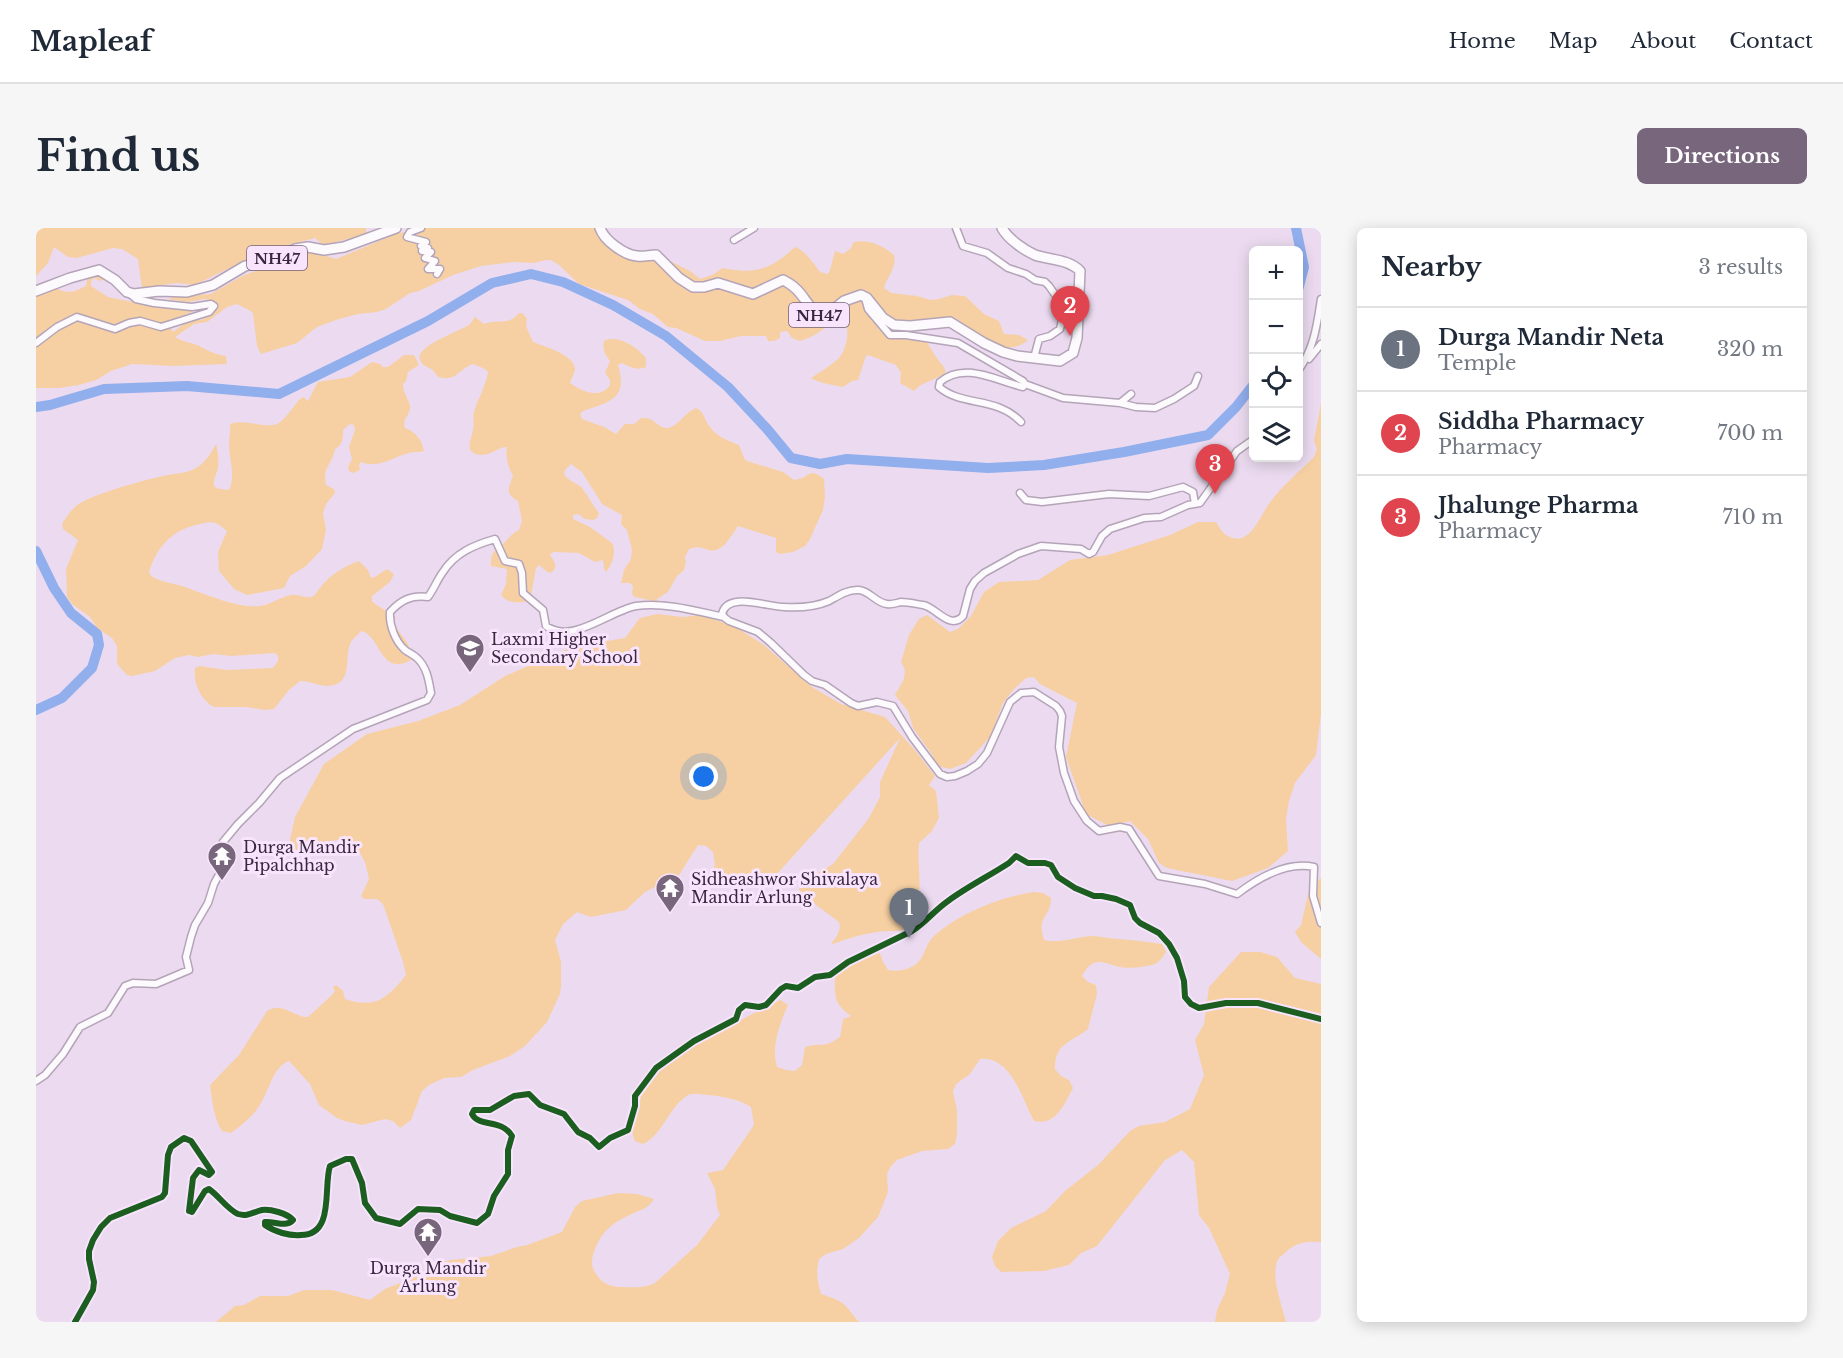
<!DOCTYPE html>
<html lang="en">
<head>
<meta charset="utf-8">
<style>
  body { margin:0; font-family:"Libre Baskerville",serif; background:#f6f6f7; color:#1f2937 }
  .controls { position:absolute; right:18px; top:18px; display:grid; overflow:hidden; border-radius:9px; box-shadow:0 3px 15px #0003 }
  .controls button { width:54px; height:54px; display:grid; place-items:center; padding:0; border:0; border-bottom:2px solid #e0e1e3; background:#fff; color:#1f2937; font:30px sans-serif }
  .you { position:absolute; left:668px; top:549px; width:21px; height:21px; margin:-15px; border:4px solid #fff; border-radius:50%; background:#1a73e8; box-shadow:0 0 0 9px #1a73e833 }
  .badge { display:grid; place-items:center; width:39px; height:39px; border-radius:50%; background:#78667d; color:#fff; font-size:20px; font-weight:700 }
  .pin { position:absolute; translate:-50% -50px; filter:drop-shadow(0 2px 3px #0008) }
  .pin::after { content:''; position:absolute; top:32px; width:21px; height:18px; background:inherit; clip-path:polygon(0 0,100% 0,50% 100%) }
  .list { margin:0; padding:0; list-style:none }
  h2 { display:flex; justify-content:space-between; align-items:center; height:78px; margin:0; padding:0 24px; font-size:26px }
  h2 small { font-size:20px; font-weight:400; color:#747a83 }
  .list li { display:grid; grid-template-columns:39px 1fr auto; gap:18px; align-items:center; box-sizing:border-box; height:84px; padding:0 24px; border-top:2px solid #e0e1e3 }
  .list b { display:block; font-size:22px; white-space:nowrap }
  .list p { margin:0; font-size:20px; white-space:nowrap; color:#747a83 }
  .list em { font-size:20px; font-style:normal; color:#747a83 }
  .icon { flex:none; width:33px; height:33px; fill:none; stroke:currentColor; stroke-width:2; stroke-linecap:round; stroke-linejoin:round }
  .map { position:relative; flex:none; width:1285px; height:1094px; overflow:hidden; border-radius:9px }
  header { display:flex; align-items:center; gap:36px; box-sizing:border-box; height:84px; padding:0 30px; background:#fff; border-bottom:2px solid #e0e1e3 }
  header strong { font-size:28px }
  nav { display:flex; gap:33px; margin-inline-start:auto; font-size:21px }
  .intro { display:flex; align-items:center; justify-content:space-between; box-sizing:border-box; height:144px; padding:0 36px }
  h1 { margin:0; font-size:42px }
  .button { padding:15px 27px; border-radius:9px; background:#78667d; color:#fff; font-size:21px; font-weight:700 }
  main { display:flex; gap:36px; padding:0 36px }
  aside { flex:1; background:#fff; border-radius:9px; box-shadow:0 3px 15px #0003 }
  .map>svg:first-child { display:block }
  .green { fill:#f6d0a2 }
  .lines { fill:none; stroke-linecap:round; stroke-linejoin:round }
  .river { stroke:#91aeed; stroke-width:10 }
  .minor-casing { stroke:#b4a4b8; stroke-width:9 }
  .highway-casing { stroke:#b4a4b8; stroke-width:12 }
  .minor { stroke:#fcfafd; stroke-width:6 }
  .highway { stroke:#fcfafd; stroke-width:9 }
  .cycleway-casing { stroke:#f8e4fd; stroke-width:10 }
  .cycleway { stroke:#1b5e20; stroke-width:6 }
  .labels { text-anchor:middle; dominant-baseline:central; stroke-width:6; stroke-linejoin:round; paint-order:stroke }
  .shield { fill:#f8e4fd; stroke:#736078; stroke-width:1.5 }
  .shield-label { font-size:15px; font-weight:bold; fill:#3a273f }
  .poi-label { font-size:16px; fill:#3a273f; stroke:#f8e4fd; text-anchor:start }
</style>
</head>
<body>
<header>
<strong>Mapleaf</strong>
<nav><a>Home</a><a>Map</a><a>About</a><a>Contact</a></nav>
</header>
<div class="intro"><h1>Find us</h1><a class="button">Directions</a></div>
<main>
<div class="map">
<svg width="1285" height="1094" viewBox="0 0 1285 1094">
  <rect width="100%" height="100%" fill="#ecdbf0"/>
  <path class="green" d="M0,0H330V3L333,6L287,17L279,10L226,24L159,57L141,55L106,60L102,31L86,21L77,20L41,30L32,29L18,19L12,35L0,48Z
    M385,0H561L589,29L604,33L615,31L636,40L634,33L654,43L664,51L676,47L687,40C720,47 735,41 759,19C770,23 777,35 784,44L792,46L794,42L799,23L807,26L814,21L818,14C832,11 848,18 858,27C861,41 851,48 848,60L855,65L881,68L894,72L903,71L916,67L929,68L948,86L963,93L968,106L983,107L992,112C977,126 956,117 940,107C932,101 926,94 918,89L914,91L862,94L850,88L831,66L821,62L806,72C826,71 829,73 842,88V101C847,103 849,108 853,110C858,112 866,109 872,109C893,111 890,113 900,129C905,136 907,136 910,144C900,153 886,153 878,163L864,155L865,145L860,137L832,127L830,128L822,152L816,153L807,159C797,157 783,155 775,150C784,144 794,138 802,131C809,124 815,104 809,95C807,90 801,91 796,91C789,102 777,109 764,113L756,110L751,103L744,104V110L738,113H732L730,108H705L684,113H669L640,100L632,99L617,86L604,81L592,72L543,56L523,37L515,32H511L497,35L477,34L445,38L417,47L383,63L374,65L350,81L341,84L322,86L303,91L281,99L261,115L225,126L221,118L217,85L213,82L201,76L191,79L171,94L158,96L139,109C146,113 151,114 158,116C169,120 178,127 190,128L191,136L137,138L96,136L75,143L60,152L43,157L23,160H0V66L19,59C31,67 38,64 50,58L52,47L61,45L71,50L65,53L58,50L55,53V58L72,69L116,78L131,77L160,82L132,94L137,104L148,96L156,92H165L173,88L182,80V75L169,71L151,74L131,71L144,68L175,66L206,48L268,25L277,24L300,31L360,6Z
    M483,85H486L491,90L490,98L497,114C507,118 539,127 539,141C539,145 535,151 534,155C545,163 564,172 574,157V152L569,145L574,133C569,127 566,121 568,113C582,106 601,119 610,130V139C601,143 594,139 586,135L582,137C592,171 575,173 547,183L544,186L546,191L568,199L580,206L589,196H598L605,190C607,190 612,190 614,191C620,194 625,201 632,200C643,198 649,184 660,180C669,184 668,192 674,199C681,209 693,213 703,217L708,230L711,233L747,244L758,252C776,250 771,238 788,251L789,269L787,282L774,311L769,318L757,324L744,326L740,324V310L702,298C696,307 686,326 673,322C664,319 662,318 653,321L649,329L650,334L648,342L641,348L632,364L621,371L622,374L599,369L596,366L597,358L594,355H585L588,342L595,331L596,322L591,302L585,296L586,287L566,276L546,244L535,236L529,242L528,246C532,253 539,254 545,259C550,264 557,278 563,285L561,290L557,292L549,291L542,286L537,287V291L554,299L576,315C581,324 576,337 570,344L568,341L567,332L559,334L543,325L517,324L514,327C519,334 523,340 514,345L510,343L503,337L500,340L494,373C484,375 472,376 465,367L470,356L471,341L455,338C455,322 458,325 467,316C473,310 475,306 483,302L486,293L482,273C468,265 473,261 477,247C472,241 469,227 471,219C461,219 453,230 440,226C428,222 436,210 437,202C439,196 436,190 438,184C442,170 450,158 452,144L449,141L437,136C421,142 421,154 402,149C395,137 390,141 385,134C374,119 426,103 434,96C436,94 437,91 439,89L448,96C463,90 471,99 483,85Z
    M368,127H378L383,137L372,144L370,153L367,156C367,166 376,176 374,181C372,190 366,191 369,200C380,204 386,212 388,223C382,225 378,223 373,225C356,229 344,241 325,234L323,237L324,242L317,245L313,243L312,239L316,231L313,219L319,202L318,197L314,196L307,202C307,210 307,217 299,221C296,238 286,238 290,257L298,261L299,265L290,276L287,285L290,302L286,321L270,338L254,348L248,360L211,367L198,361L183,343L182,324L191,303C187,300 183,296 179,295C173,293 166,296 160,297C135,303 121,319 113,344L115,348C125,354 135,355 146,358C167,365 202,381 224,378C234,377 244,369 255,367C263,365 270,372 278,368C289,351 303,340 323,333L332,342L335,350C341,349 345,344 351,341L358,346L354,354L336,368V373C343,380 351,382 359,388L358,397L371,414L378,430C374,432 369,436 364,436C344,439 342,406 325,403C323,406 317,410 315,414C307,430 319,457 291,458C283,458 274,453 264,453L253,462L238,481L229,482L210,479H178C164,472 157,454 159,440L163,438L191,442L237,440L242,433V428L239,425L196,428L177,426L162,429L153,427L139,430L119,443L96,448L91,447L81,436V418L76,410L61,400L54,389L36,376L31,369L30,341L42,312L27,301L26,296C30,290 34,283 40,278C52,267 115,250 132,247C143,245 154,245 163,238C171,232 175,225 180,216C182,223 183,233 182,240C178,255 171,261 193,262C200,248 193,231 193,216C193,209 195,203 194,196C208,190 232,202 243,195C249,191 258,178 263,172L267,169L272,173L282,154L314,149L336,134L344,136L347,139H352Z
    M1285,175V486L1280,527L1259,555L1253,573L1250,591L1252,623L1232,640L1196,653L1131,640L1123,635L1112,611L1094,593L1073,598L1050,586L1030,529L1041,475L1004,456L998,449L990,450L977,462L967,475L954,509L930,535L914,541L898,537L897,528L877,500L872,483L859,467L868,451L869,442L865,434L873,407L883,391L891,387L914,404L922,401L935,388L948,364L963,354L1002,352L1034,332L1072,327L1134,307L1162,294H1180C1183,299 1187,306 1192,308C1214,321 1225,285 1235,273C1247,257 1264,243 1278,229L1281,221L1278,212Z
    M621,386L647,389L664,387L698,398L728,417L776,459L805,476L849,489L878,521L899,548L893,557L900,563L903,590L896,603L883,615C881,632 885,649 883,666C882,672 877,691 873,697C869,704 860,703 852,703C832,704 813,710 794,717C799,711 806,703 803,694L764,665L763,660L773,650L797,636L833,590L844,569V554L864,510L740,647C717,654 698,657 675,649V645L679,637L677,624L670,618L662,617L643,647L609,664L590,682L555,689L541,684L527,696L519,712L525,734V757L524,766L511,794L489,818L474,828L437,842L425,849L408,850L393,857L386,863L375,892L364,900L357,893L349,891L326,897L309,893L301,890L283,877L274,856L253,833C237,839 234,860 226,873C219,887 207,896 195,905L186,903C178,891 176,872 174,857L203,827L231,783C247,773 256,789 272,789L296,767L299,763L297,759L300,757L307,763L309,771C339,781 351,771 370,747L367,734L347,676L341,671H328L325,668L333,651L329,634L318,615L309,611L287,614L275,620L251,625L259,589L288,536L331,506L382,493L424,477L469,448L536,419L589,410L604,390Z
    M1285,650V731L1265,714L1259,704L1265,697L1273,662Z
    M998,664L1007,665L1015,670C1015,690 1000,687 1008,712C1024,716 1039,709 1055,708C1065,708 1074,711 1083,711C1098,712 1112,714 1126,716L1130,724C1127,728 1125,732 1121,735C1113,739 1092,741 1083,739C1065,734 1057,728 1046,748L1052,754L1060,757L1061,766L1052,801C1035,815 1019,814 1019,841L1025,848L1033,852L1037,860C1028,877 1020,898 998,893C986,872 976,828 944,831L934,846L920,856L917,864L921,881V907L919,916L912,921L886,923L861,932L855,938L851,946L852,964L842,989L823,1010L807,1021L790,1026L783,1031C780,1043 781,1054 785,1066C810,1074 807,1075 823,1094H180L199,1078L208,1077L224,1068H252L268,1062H296L334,1072L349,1061L374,1051L397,1036L415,1032L455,1028L481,1019L491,1017L526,1004L539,979L546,973L582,965L601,966L618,971C613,979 608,981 600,984C578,994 566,1001 558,1024C555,1032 555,1039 560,1046C566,1055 572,1058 583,1059C596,1059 607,1061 619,1055L661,1017L684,987L681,979L679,961L671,945L687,942L718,897L715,879C700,869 672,866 654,866C633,877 628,906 607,916L599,913C592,897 600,893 603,879C605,872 604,867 607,861C621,832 692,800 720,784L728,781L744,772L752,777C744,795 735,818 741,839L750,842L759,843L766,837L769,819C786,814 787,821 804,809L807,791L815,788C805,780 799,776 799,761C799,760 798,753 799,752C803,739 832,730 844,725L847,734L852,742C861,744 871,742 879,737C888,731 889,718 896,710C921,686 964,669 998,664Z
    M1205,724H1224L1241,729L1259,750L1285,756V1014C1272,1013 1260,1014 1250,1024C1248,1026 1245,1028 1243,1030C1233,1044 1246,1078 1250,1094H1179L1181,1082L1189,1065L1194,1046L1173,1000L1163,987L1158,934L1146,922L1129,932L1061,1018L1045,1025L1033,1037L1008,1043L965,1044L959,1038L956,1029L962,1013L975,1000L1010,983L1029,963L1062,937L1094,903L1103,898L1129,894L1154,881L1168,847L1159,812L1168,796L1173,759Z"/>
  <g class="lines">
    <path class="river" d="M1260,0L1268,39L1262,62
      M0,179L14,177L68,161L151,158L243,166L392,93L456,55L495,46L527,54L577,77L630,108L692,159L732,202L755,230L784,236L811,231L952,240L1008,237L1088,224L1172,207L1200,179L1218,156
      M0,323L18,360L35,385L61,406L63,417L56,440L26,470L0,482"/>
    <g class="minor-casing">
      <path id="minor" d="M385,0L374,4L371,9L390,14L385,18L392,20L386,23L395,24L389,30L399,33L392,41H404L401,46
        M920,0L927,18L951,25L972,40L990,46L999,52L1009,54L1013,58L1020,68L1026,92L1024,101L1014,108L1003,111L998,130
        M698,12L718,0
        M829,70L832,81L854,107H870L922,115L987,153L989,156L987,159C961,153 928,133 904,154L903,159C926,179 961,168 985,194
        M0,115L21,99L41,89L79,101L93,95L104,93L125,99L173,84L178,78L175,76L156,79L118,75L100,71L94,66
        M1273,131L1285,116
        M1262,143C1278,121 1281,97 1285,71
        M989,156L1027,170L1084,175L1095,166
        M1084,175L1100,179L1119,180L1138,171L1158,158L1162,148
        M1218,211L1201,223L1164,275L1152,277L1125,289L1108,290L1074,301L1066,308L1057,324L1053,326L1045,321L1005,318L982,326L948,345L939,353L934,361L927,388C914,403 900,379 887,377C880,376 872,374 865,374C860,375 856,377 851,376C840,375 834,363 823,362C812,361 802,368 793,373C779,379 763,380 748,379C731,379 691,363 686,386L689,390L693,393L722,404L735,415L768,447L776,453L789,457L815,475L822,478L841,474L857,478L876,509L904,546L911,549L919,548L931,543L942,536L951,525L974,474L985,465L998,464L1020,478L1024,483L1026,488L1023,519L1028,545L1038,573L1051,593L1063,603L1084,599L1093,601L1123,648L1169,656L1201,666C1222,650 1251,633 1278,639L1277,668L1285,695
        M984,265L990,272L1006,274L1073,266L1113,268L1147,259L1157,264L1159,276
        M0,853L9,847L27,826L44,799L72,785L89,758L97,755L120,756L153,742L150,729L155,709L159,697L172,675L178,656L185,643L187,614L202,596L223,575L244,550L317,501L391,472L395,465C393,453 391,439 381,430C378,427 373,425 369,422C359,413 353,397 354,384C365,372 375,367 392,369C398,361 401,352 407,344C419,325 438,317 459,311L469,333L483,336L486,345L487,365L507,382L510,398C536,417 573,383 600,378C629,374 660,383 688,389
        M39,1094L57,1062L58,1054L53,1031V1023L57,1012L65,999L74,990L126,969L129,965L132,927L135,919L148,910L155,913L176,944L173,947L163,942L157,950L153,983L156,984L169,963L173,961C183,968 191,981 202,986C212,989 217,984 226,982C234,981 251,985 257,992C250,1000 239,993 229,994V997C239,1004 253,1008 265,1007C299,1007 287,959 294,938L310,931H316L326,955L329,975L340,990L364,996L382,981L404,982L414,988L441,995L452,986L458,968L472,946V922L476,908C465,890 443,900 436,886L438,882H454L478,868L493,866L504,877L528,886L542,904L554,910L563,919L574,910L592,902L599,878V868L620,840L658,813L700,791L703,782L709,777L723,779L730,777L745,761L750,758L762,760L779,749L794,747L812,734L876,703C889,695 899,682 912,673C931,659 953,648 973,635L980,628L992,635H1009L1015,637L1022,649L1039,660L1058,668H1066L1080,671L1094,677L1099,690L1104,695L1123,705L1133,716L1141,730L1148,753L1149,769L1155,776L1163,780L1190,775H1222L1285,791"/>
    </g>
    <g class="highway-casing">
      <path id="highway" d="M564,0C568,12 588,27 601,28C607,29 614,27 620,27L643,50L657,59H668L682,55L717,66L747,52C751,54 756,57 759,60C771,70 773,86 791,87L808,73L825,67L831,70L847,90L858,97L874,98L914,94L948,115L967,124L981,128L1024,133L1037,125L1041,110L1044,43C1033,31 1013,32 999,27C988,22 972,11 966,0
        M0,63L34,50L63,42L79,52L91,64L98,66L123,63L151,64L177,57L209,38L242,30L259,21L272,19L288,22L308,19L360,0"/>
    </g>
    <use href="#minor" class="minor"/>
    <use href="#highway" class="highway"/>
    <g class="cycleway-casing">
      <path id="cycleway" d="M39,1094L57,1062L58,1054L53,1031V1023L57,1012L65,999L74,990L126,969L129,965L132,927L135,919L148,910L155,913L176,944L173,947L163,942L157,950L153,983L156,984L169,963L173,961C183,968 191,981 202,986C212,989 217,984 226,982C234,981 251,985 257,992C250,1000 239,993 229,994V997C239,1004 253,1008 265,1007C299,1007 287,959 294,938L310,931H316L326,955L329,975L340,990L364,996L382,981L404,982L414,988L441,995L452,986L458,968L472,946V922L476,908C465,890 443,900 436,886L438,882H454L478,868L493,866L504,877L528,886L542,904L554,910L563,919L574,910L592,902L599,878V868L620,840L658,813L700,791L703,782L709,777L723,779L730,777L745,761L750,758L762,760L779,749L794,747L812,734L876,703C889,695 899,682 912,673C931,659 953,648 973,635L980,628L992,635H1009L1015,637L1022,649L1039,660L1058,668H1066L1080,671L1094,677L1099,690L1104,695L1123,705L1133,716L1141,730L1148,753L1149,769L1155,776L1163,780L1190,775H1222L1285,791"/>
    </g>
    <use href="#cycleway" class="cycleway"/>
  </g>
  <defs>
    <g id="school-pin" transform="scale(1.5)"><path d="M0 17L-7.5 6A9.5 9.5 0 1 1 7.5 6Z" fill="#78667d" stroke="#f8e4fd"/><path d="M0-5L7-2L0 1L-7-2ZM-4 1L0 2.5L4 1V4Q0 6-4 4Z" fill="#fff"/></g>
    <g id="temple-pin" transform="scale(1.5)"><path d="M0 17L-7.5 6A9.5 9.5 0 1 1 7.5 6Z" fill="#78667d" stroke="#f8e4fd"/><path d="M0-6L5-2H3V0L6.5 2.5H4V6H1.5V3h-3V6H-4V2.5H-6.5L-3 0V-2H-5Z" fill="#fff"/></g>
  </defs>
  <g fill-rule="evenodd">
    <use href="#school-pin" x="434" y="420"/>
    <use href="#temple-pin" x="186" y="628"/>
    <use href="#temple-pin" x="634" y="660"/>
    <use href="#temple-pin" x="392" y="1004"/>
  </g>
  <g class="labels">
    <g class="shield">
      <rect x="211" y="18" width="60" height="24" rx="4.5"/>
      <rect x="753" y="75" width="60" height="24" rx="4.5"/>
    </g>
    <g class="shield-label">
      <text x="241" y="30">NH47</text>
      <text x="783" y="87">NH47</text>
    </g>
    <g class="poi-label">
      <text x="455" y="411">Laxmi Higher<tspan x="455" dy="18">Secondary School</tspan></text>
      <text x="207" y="619">Durga Mandir<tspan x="207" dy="18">Pipalchhap</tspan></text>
      <text x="655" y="651">Sidheashwor Shivalaya<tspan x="655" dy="18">Mandir Arlung</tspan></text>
      <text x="392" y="1040" text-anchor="middle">Durga Mandir<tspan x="392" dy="18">Arlung</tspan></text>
    </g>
  </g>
</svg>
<div class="controls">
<button>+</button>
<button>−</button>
<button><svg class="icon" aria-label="locate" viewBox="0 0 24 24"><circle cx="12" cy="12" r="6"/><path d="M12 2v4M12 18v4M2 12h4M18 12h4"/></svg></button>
<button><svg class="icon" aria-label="layers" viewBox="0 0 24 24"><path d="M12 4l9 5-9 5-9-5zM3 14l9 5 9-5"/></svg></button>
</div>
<div class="you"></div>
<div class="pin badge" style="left:873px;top:710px;background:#6b7280">1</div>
<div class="pin badge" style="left:1034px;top:108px;background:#e0444e">2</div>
<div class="pin badge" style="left:1179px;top:266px;background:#e0444e">3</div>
</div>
<aside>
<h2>Nearby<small>3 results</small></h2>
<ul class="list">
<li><span class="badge" style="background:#6b7280">1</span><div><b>Durga Mandir Neta</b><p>Temple</p></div><em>320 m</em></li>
<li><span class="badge" style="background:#e0444e">2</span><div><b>Siddha Pharmacy</b><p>Pharmacy</p></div><em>700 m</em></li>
<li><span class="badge" style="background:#e0444e">3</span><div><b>Jhalunge Pharma</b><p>Pharmacy</p></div><em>710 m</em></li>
</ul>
</aside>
</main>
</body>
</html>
